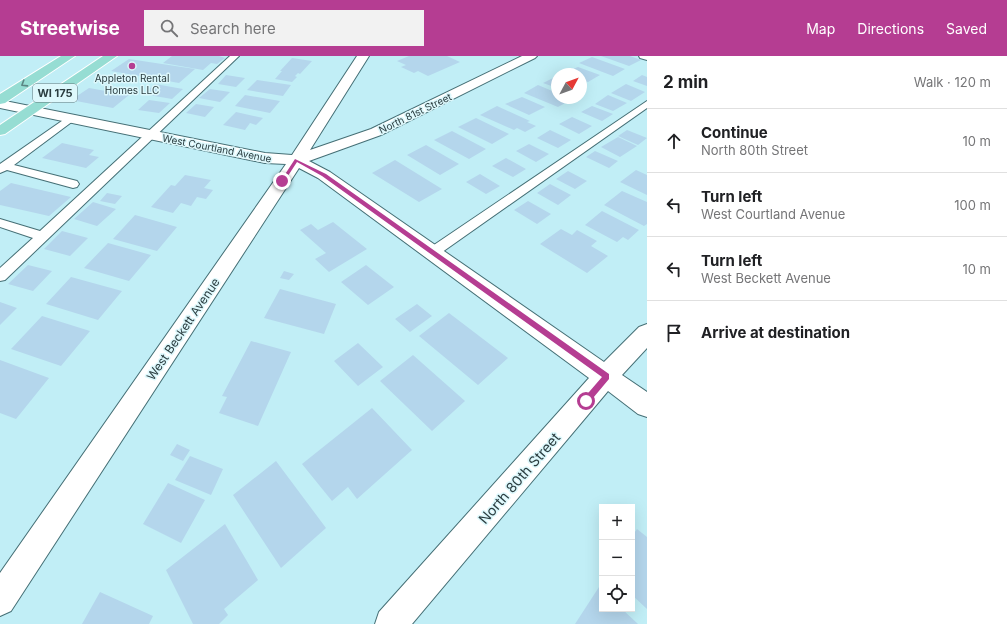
<!DOCTYPE html>
<html lang="en">
<head>
<meta charset="utf-8">
<style>
  body { margin:0; font-family:Inter,sans-serif; background:#f2f2f2; color:#202124 }
  .controls { position:absolute; right:12px; bottom:12px; display:grid; overflow:hidden; border-radius:0px; box-shadow:0 4px 16px #0002 }
  .controls button { width:36px; height:36px; display:grid; place-items:center; padding:0; border:0; border-bottom:1px solid #e0e0e0; background:#fff; color:#202124; font:20px sans-serif }
  .compass { position:absolute; left:551px; top:12px; width:36px; height:36px; border-radius:50%; background:#fff; box-shadow:0 4px 16px #0002; rotate:49deg }
  .stop { position:absolute; width:12px; height:12px; margin:-9px; border:3px solid #b53d92; border-radius:50%; background:#fff }
  .stop.end { background:#b53d92; border-color:#fff; box-shadow:0 1px 4px #0008 }
  .list { margin:0; padding:0; list-style:none }
  h2 { display:flex; justify-content:space-between; align-items:center; height:52px; margin:0; padding:0 16px; font-size:17px }
  h2 small { font-size:13px; font-weight:400; color:#757577 }
  .list li { display:grid; grid-template-columns:26px 1fr auto; gap:12px; align-items:center; box-sizing:border-box; height:64px; padding:0 16px; border-top:1px solid #e0e0e0 }
  .list b { display:block; font-size:15px; white-space:nowrap }
  .list p { margin:0; font-size:13px; white-space:nowrap; color:#757577 }
  .list em { font-size:13px; font-style:normal; color:#757577 }
  .icon { flex:none; width:22px; height:22px; fill:none; stroke:currentColor; stroke-width:2; stroke-linecap:round; stroke-linejoin:round }
  .map { position:relative; flex:none; width:647px; height:568px; overflow:hidden }
  header { display:flex; align-items:center; gap:24px; box-sizing:border-box; height:56px; padding:0 20px; background:#b53d92; color:#fff }
  header strong { font-size:19px }
  nav { display:flex; gap:22px; margin-inline-start:auto; font-size:14px }
  .search { width:280px; height:36px; background:#f2f2f2; display:flex; align-items:center; gap:10px; box-sizing:border-box; padding:0 14px; border-radius:0px; color:#757577; font-size:15px }
  main { display:flex }
  aside { flex:1; background:#fff }
  .map>svg:first-child { display:block }
  .building { fill:#b4d6ec }
  .lines { fill:none; stroke-linecap:round; stroke-linejoin:round }
  .lane-casing { stroke:#456f75; stroke-width:2 }
  .street-casing { stroke:#456f75; stroke-width:2 }
  .primary-casing { stroke:#fff; stroke-width:2 }
  .lane { fill:#fff; fill-rule:evenodd }
  .street { fill:#fff; fill-rule:evenodd }
  .primary { fill:#96ddd3; fill-rule:evenodd }
  .oneway { stroke:#5b8582 }
  .route { fill:#b53d92 }
  .poi-dot { fill:#b53d92; stroke:#ddf8fc; stroke-width:1.5 }
  .labels { text-anchor:middle; dominant-baseline:central; stroke-width:3; stroke-linejoin:round; paint-order:stroke }
  .far-poi-label { font-size:10px; fill:#2b3d40; stroke:#ddf8fc }
  .far-street-label { font-size:10px; fill:#2b3d40; stroke:#ddf8fc }
  .shield { fill:#ddf8fc; stroke:#607578; stroke-width:1 }
  .shield-label { font-size:11px; font-weight:bold; fill:#2b3d40 }
  .street-label { font-size:12px; fill:#2b3d40; stroke:#ddf8fc }
  .near-street-label { font-size:14px; fill:#2b3d40; stroke:#ddf8fc }
</style>
</head>
<body>
<header>
<strong>Streetwise</strong>
<div class="search"><svg class="icon" aria-label="search" viewBox="0 0 24 24"><circle cx="10" cy="10" r="6"/><path d="M15 15l6 6"/></svg>Search here</div>
<nav><a>Map</a><a>Directions</a><a>Saved</a></nav>
</header>
<main>
<div class="map">
<svg width="647" height="568" viewBox="0 0 647 568">
  <rect width="100%" height="100%" fill="#c1eef6"/>
  <path class="building" d="M172,0H219L225,2L217,8L211,7L203,14L163,7Z
    M409,0H447L460,6L428,20L418,15L414,17L401,11L406,9L397,5Z
    M601,0H630L641,4L629,10Z
    M592,1L625,13L613,20L579,7Z
    M292,2L312,5L300,18L298,17L295,20L297,21L292,26L275,23L282,15H280Z
    M129,3L195,13L179,27L111,15Z
    M578,11L600,19L588,26L581,24V18L563,17Z
    M226,19L245,22L236,31L218,28Z
    M642,19L647,21V30L633,25Z
    M557,20V32L543,27Z
    M257,24L291,29L283,40L247,34Z
    M155,28L183,33L172,43L143,38Z
    M626,28L645,36L631,45L611,37Z
    M538,29L557,37V42L572,43L558,51L524,37Z
    M89,32L129,39L113,52L71,44Z
    M210,33L230,36L220,46L199,42Z
    M245,39L280,45L270,57L235,50Z
    M608,39L627,47L613,55L595,48Z
    M522,41L545,51L529,59L505,48Z
    M149,44L170,47L159,57L138,54Z
    M196,48L214,51L205,61L186,57Z
    M497,50L530,65L527,66L536,70L525,76L517,72L514,74L480,59Z
    M592,50L613,58L602,65L581,56Z
    M236,56L263,62L256,69L250,67L245,74L223,69Z
    M572,61L592,70L579,78L559,68Z
    M476,62L509,78L492,88L458,71Z
    M550,74L571,84L558,92L537,82Z
    M627,74L647,82L638,89L618,80Z
    M452,75L486,93L469,103L434,84Z
    M618,81L637,90L620,101L601,91Z
    M62,87L94,94L89,99L99,101L86,112L42,102Z
    M529,88L549,98L536,106L516,95Z
    M426,89L459,108L440,119L407,99Z
    M595,95L618,105L609,112L586,101Z
    M506,102L526,113L513,121L492,110Z
    M395,104L442,133L419,146L372,117Z
    M636,114L647,119V139L620,126Z
    M568,115L587,125L575,133L556,123Z
    M480,118L500,130L486,138L466,126Z
    M185,119L211,124L204,132L213,134L206,143L197,141L191,150L181,147L173,157L151,151L171,129L175,130Z
    M11,127L71,141L49,160L0,149V135Z
    M550,128L571,139L558,149L537,137Z
    M622,135L647,146V168L644,170L604,149Z
    M107,137L122,140L115,148L100,145Z
    M528,145L551,158L537,168L514,154Z
    M93,146L116,153L97,170L74,163Z
    M602,155L639,174L628,184L623,181L617,186L585,169Z
    M135,159L177,171L157,195L113,183Z
    M333,166L367,193L329,216L315,203L326,197L300,174L311,168L318,174Z
    M561,173L572,179L577,174L597,185L591,190L608,200L587,217L540,188Z
    M62,175L88,182L70,200L44,193Z
    M108,187L151,199L129,225L84,212Z
    M28,209L52,215L33,235L8,228Z
    M366,209L394,231L368,249L341,226Z
    M284,215L294,218L289,224L280,222Z
    M71,221L122,235L98,264L46,248Z
    M280,233L336,248L324,278L264,262Z
    M0,246L17,252L0,269Z
    M417,248L432,260L410,276L395,263Z
    M449,257L508,302L478,329L419,280Z
    M42,260L90,275L61,310L11,293Z
    M251,285L291,296L258,370L219,357L227,341L222,340Z
    M358,287L383,311L358,330L334,305Z
    M413,299L465,345L432,375L380,325Z
    M0,304L49,322L16,363L0,357Z
    M372,352L412,394L357,443L348,431L332,445L302,408Z
    M177,388L190,394L183,405L170,399Z
    M190,400L223,413L211,439L175,424Z
    M276,405L326,472L281,512L233,439Z
    M168,427L205,444L181,487L143,468Z
    M225,468L258,524L224,553L228,559L219,568H193L166,514Z
    M637,473L647,481V553L632,539V480Z
    M599,531L602,534V553H622L638,568H575Z
    M100,536L153,560L149,568H82Z"/>
  <g class="lines">
    <g class="lane-casing">
      <path id="lane" d="M230,0H239L5,224L0,225V212L33,182L0,171V163L40,175Z
        M639,0H647V4L640,2Z
        M647,45V52L438,199L433,201L428,199L426,196L428,193Z
        M69,60L73,61L74,63L73,65L14,109L77,125L79,128L77,131L73,132L7,114L0,117V108Z"/>
    </g>
    <g class="street-casing">
      <path id="street" d="M357,0H369L310,94L371,73L522,0H537L535,2L381,79L309,105L330,116L604,306L639,271L647,268V292L622,319L647,336V361L638,358L608,335L412,568H375L379,556L589,322L318,122L299,112L11,555L0,560V517L286,108L265,107L0,52V44L265,97L292,99Z"/>
    </g>
    <g class="primary-casing">
      <path id="primary" d="M61,0H75L5,47L0,48V38Z
        M103,0H117L5,78L0,79V69Z"/>
    </g>
    <use href="#lane" class="lane"/>
    <use href="#street" class="street"/>
    <use href="#primary" class="primary"/>
  </g>
  <defs><path id="oneway-chevron" d="M-2-3.5L2.5 0L-2 3.5" fill="none" stroke-width="1.6" stroke-linecap="round" stroke-linejoin="round"/></defs>
  <use class="oneway" href="#oneway-chevron" transform="translate(24 28) rotate(148)"/>
  <path class="route" d="M295,103L326,118L609,318V323L588,348H583V343L602,321L322,120L297,106L284,126H280Z"/>
  <circle class="poi-dot" cx="132" cy="10" r="4"/>
  <g class="labels">
    <g class="far-poi-label">
      <text x="132" y="22">Appleton Rental<tspan x="132" dy="12">Homes LLC</tspan></text>
    </g>
    <g class="far-street-label">
      <text transform="translate(415 57) rotate(-26)">North 81st Street</text>
      <text transform="translate(217 92) rotate(11)">West Courtland Avenue</text>
    </g>
    <rect class="shield" x="33" y="28" width="44" height="18" rx="3"/>
    <g class="shield-label">
      <text x="55" y="37">WI 175</text>
    </g>
    <g class="street-label">
      <text transform="translate(183 273) rotate(-56)">West Beckett Avenue</text>
    </g>
    <g class="near-street-label">
      <text transform="translate(519 422) rotate(-49)">North 80th Street</text>
    </g>
  </g>
</svg>
<div class="controls">
<button>+</button>
<button>−</button>
<button><svg class="icon" aria-label="locate" viewBox="0 0 24 24"><circle cx="12" cy="12" r="6"/><path d="M12 2v4M12 18v4M2 12h4M18 12h4"/></svg></button>
</div>
<svg class="compass" viewBox="-18 -18 36 36"><path d="M0-13l5 13h-10z" fill="#e53935"/><path d="M0 13l5-13h-10z" fill="#757577"/></svg>
<div class="stop" style="left:586px;top:345px"></div>
<div class="stop end" style="left:282px;top:125px"></div>
</div>
<aside>
<h2>2 min<small>Walk · 120 m</small></h2>
<ul class="list">
<li><svg class="icon" aria-label="ahead" viewBox="0 0 24 24"><path d="M12 20V5M6 11l6-6 6 6"/></svg><div><b>Continue</b><p>North 80th Street</p></div><em>10 m</em></li>
<li><svg class="icon" aria-label="left" viewBox="0 0 24 24"><path d="M17 20v-9H6M10 6l-5 5 5 5"/></svg><div><b>Turn left</b><p>West Courtland Avenue</p></div><em>100 m</em></li>
<li><svg class="icon" aria-label="left" viewBox="0 0 24 24"><path d="M17 20v-9H6M10 6l-5 5 5 5"/></svg><div><b>Turn left</b><p>West Beckett Avenue</p></div><em>10 m</em></li>
<li><svg class="icon" aria-label="arrive" viewBox="0 0 24 24"><path d="M6 21V4h12l-3 4 3 4H6"/></svg><div><b>Arrive at destination</b></div></li>
</ul>
</aside>
</main>
</body>
</html>
